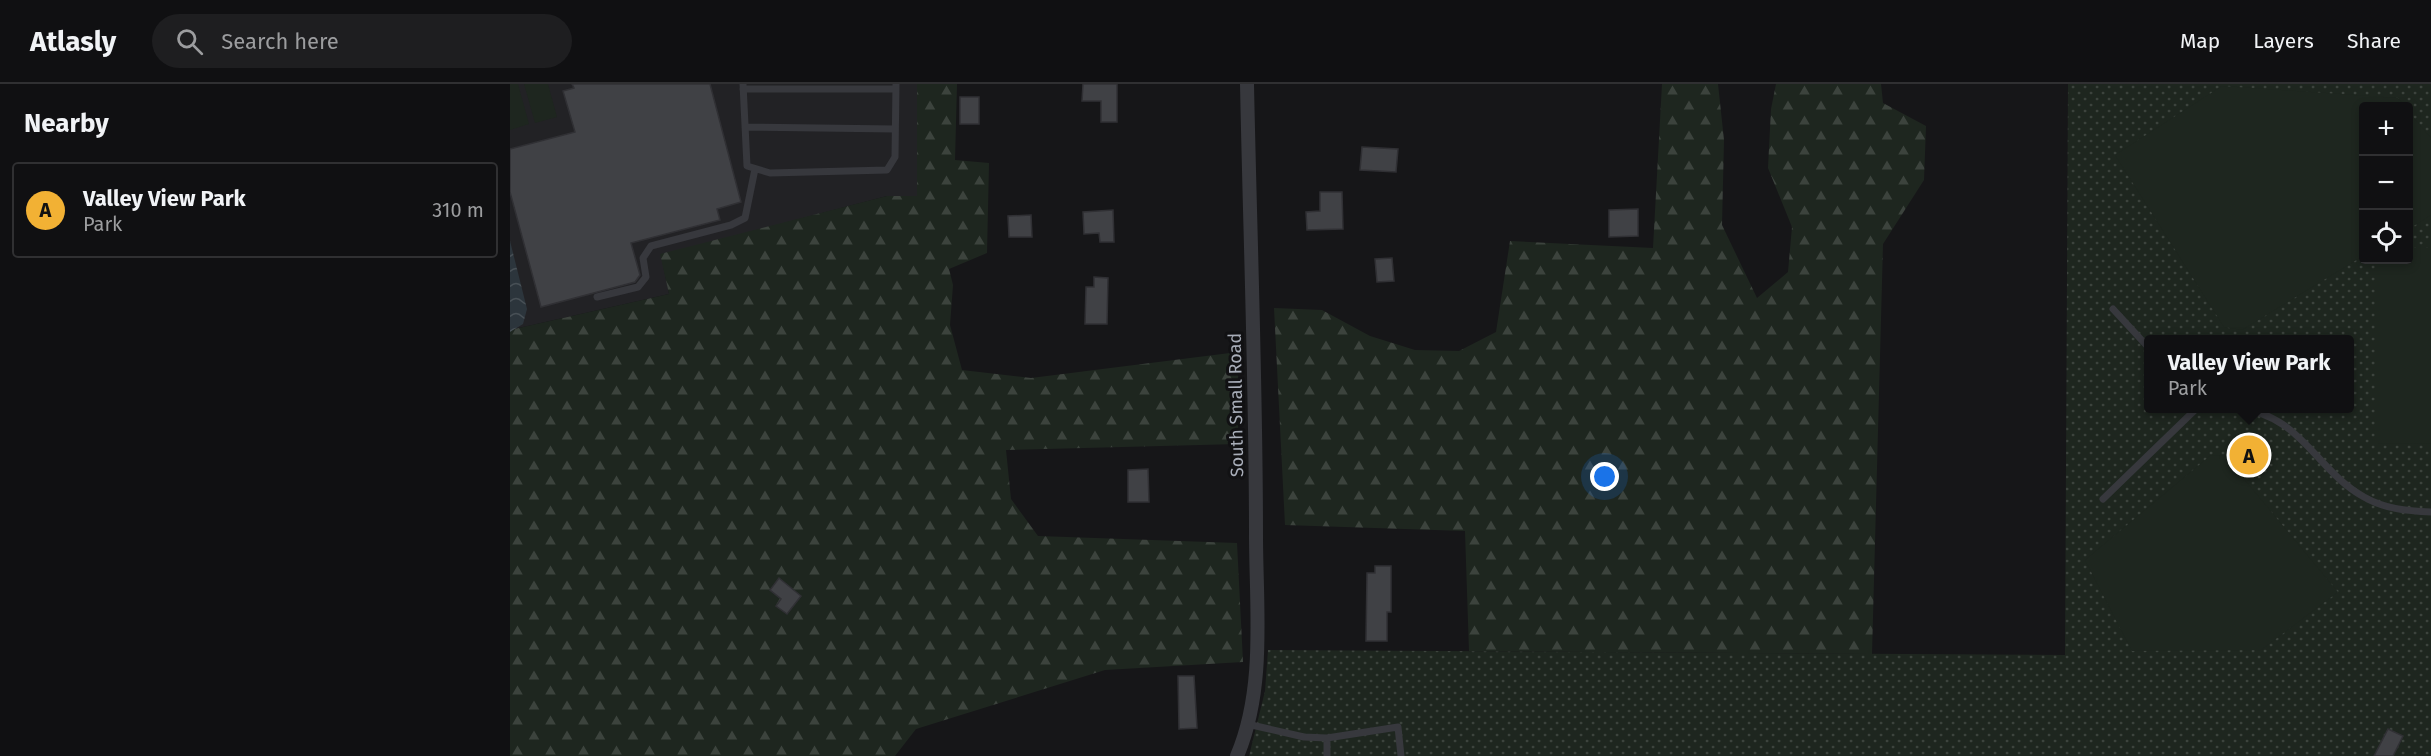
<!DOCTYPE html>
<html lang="en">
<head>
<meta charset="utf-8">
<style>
  body { margin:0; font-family:"Fira Sans",sans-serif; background:#1e1e20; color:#f1f3f6 }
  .controls { position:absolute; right:18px; top:18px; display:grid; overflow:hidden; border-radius:6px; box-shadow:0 3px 9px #0003 }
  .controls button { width:54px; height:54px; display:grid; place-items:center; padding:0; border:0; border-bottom:2px solid #303032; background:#101012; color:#f1f3f6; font:30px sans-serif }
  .you { position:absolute; left:1095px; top:393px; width:21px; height:21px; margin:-15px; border:4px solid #fff; border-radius:50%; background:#1a73e8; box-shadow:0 0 0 9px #1a73e833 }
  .badge { display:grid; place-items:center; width:39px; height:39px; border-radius:50%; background:#f2b134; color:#111; font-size:20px; font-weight:700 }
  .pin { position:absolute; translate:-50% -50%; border:3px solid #fff; box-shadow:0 2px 6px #0006 }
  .popup { position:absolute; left:1634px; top:251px; width:210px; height:78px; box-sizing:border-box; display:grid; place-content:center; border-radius:6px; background:#101012; filter:drop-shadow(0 2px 4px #0005); font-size:20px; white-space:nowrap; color:#9c9d9f }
  .popup b { font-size:22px; color:#f1f3f6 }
  .popup::after { content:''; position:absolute; left:50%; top:100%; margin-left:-12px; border:12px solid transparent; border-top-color:#101012 }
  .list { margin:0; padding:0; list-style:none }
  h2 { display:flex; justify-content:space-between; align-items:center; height:78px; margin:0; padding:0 24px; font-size:26px }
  h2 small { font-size:20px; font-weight:400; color:#9c9d9f }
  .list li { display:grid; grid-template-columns:39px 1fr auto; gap:18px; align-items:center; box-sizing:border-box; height:96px; margin:0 12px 12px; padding:0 12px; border:2px solid #303032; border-radius:6px }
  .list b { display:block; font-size:22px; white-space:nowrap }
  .list p { margin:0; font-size:20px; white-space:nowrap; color:#9c9d9f }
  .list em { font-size:20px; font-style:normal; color:#9c9d9f }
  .icon { flex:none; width:33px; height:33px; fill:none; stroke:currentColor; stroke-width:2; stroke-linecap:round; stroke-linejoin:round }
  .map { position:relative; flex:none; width:1921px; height:672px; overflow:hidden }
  header { display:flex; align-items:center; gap:36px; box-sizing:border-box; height:84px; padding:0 30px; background:#101012; border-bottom:2px solid #303032 }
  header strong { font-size:28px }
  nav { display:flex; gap:33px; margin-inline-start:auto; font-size:21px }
  .search { width:420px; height:54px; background:#1e1e20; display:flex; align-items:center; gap:15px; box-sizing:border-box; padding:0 21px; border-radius:33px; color:#9c9d9f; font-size:22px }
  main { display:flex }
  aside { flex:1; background:#101012 }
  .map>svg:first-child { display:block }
  .built { fill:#222225 }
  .grass { fill:url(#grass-dots); fill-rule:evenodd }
  .forest { fill:url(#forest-firs) }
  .garden { fill:#1e261f }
  .water { fill:url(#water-waves) }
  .building { fill:#404145; stroke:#303034; stroke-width:1.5 }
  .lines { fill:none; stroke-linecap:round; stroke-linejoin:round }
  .lane { stroke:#37383d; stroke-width:7 }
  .street { stroke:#37383d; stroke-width:14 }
  .labels { text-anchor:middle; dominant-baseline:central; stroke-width:6; stroke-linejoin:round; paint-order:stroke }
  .street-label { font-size:18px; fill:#a8adb8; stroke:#111113 }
</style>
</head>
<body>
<header>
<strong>Atlasly</strong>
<div class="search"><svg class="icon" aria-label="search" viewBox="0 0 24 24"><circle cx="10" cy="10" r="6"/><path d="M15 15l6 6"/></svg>Search here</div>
<nav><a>Map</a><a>Layers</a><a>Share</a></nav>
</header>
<main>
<aside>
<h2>Nearby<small></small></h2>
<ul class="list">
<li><span class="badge">A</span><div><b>Valley View Park</b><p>Park</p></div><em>310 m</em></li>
</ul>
</aside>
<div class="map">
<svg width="1921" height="672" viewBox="0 0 1921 672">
  <defs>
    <pattern id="grass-dots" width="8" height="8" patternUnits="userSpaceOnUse" patternTransform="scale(1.5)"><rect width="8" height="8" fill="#1e261f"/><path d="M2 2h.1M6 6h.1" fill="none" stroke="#3c433d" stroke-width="1.8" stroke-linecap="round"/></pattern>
    <pattern id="forest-firs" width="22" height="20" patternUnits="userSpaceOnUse" patternTransform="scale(1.5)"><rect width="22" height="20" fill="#1e261f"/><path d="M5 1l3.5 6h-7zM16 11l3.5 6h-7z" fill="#3c433d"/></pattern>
    <pattern id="water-waves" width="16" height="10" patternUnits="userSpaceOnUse" patternTransform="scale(1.5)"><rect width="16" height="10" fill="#2c353c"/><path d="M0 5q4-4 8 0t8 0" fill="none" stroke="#485056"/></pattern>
  </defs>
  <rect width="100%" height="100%" fill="#161618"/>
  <path class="built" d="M0,0H407L408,112H377L151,171L159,210L0,246Z"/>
  <path class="grass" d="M1558,0H1921V672H739L755,607L758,566L1555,571ZM1854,22H1898V176H1854ZM1638,256H1840V324H1638Z"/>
  <path class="forest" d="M407,0H447L445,76L479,79L477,169L439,185L443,201L440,241L452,286L521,294L728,268V360L496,366L501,415L528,452L727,459L733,578L595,586L406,645L385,672H0V246L159,210L150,170L377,112H407Z
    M1152,0H1208L1214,56L1212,141L1247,214L1278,188L1282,143L1258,84L1261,25L1266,0H1371L1373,19L1416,42L1414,96L1373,160L1362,570L959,567L955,447L775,441L764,224L812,226L860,252L905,266L949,267L986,248L1000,157L1143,164Z"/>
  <path class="garden" d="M0,0H8L19,40L0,46Z
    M14,0H38L47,33L25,39Z
    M1712,2L1888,14L1895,22H1854L1853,172L1732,246L1714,243L1605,71Z
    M1898,27L1921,54V131L1899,145Z
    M1899,164H1921V360L1867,359V176H1898Z
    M1701,371L1715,372L1828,508L1751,566L1622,567L1575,476Z"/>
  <path class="water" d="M0,157L17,225L13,240L0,248Z"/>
  <path class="building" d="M62,0H200L231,118L207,125L210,136L121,159L130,191L125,198L31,223L0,108V65L65,48L53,7L64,4Z
    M573,0H607V38H591V17H572Z
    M450,13H469V40H450Z
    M852,63L888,65L886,88L850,86Z
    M810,108H832L833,145L797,146L796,128L810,127Z
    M1128,125V152L1099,153V126Z
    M603,126L604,158H590L589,149L574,150L573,128Z
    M521,131L522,153H499L498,132Z
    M882,174L884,197L867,198L865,175Z
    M584,193L598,194L597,240H575L576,203H584Z
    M638,385L639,418H618V386Z
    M865,482H881V528H877V557H856L857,489H865Z
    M269,494L291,512L277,530L266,522L271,515L260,506Z
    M668,592H684L687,644L669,645Z
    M1878,645L1893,652L1883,672H1864Z"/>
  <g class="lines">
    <path class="lane" d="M233,0L237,82L260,89L377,86L385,73L386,0
      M233,5H386
      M235,43L385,45
      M87,213L128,203L136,193L133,174L141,162L221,141L235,134L245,85
      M1603,225L1638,263
      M1725,324C1792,330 1804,385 1854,413C1875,425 1897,427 1921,428
      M1593,415L1687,324
      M737,640L794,653L817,654L888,643L891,672
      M817,672V654"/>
    <path class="street" d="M727,672C756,604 746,523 746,451C746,301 740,150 737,0"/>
  </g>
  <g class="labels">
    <g class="street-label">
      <text transform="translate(726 321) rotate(-91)">South Small Road</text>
    </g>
  </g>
</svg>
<div class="controls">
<button>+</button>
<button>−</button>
<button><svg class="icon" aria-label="locate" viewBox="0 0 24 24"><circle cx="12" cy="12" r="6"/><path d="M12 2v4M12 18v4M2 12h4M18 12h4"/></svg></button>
</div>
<div class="you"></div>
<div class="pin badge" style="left:1739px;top:371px">A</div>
<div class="popup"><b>Valley View Park</b>Park</div>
</div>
</main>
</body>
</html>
